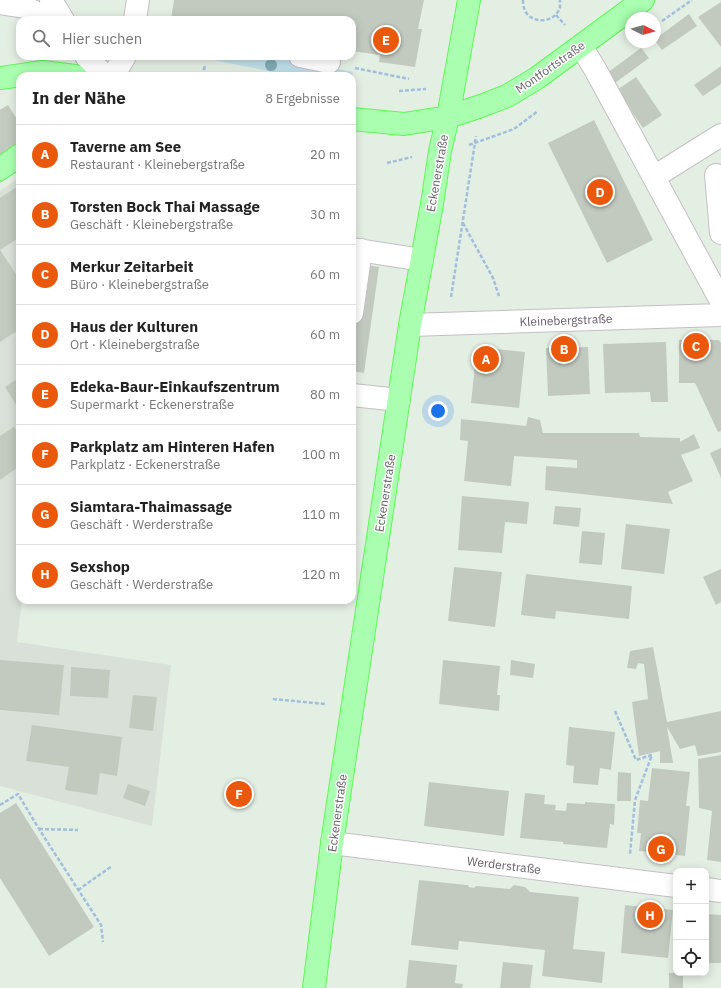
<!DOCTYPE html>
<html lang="de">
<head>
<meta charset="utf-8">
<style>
  body { margin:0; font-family:"IBM Plex Sans",sans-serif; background:#f2f2f2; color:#222 }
  .controls { position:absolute; right:12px; bottom:12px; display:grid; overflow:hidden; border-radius:8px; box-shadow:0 2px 10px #0003 }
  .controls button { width:36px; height:36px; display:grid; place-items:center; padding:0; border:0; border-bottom:1px solid #e0e0e0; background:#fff; color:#222; font:20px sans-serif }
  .compass { position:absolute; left:625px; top:12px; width:36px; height:36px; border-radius:50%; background:#fff; box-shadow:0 2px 10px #0003; rotate:95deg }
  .you { position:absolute; left:438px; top:411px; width:14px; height:14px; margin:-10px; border:3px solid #fff; border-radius:50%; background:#1a73e8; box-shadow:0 0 0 6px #1a73e833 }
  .badge { display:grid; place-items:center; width:26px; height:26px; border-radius:50%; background:#ea580c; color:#fff; font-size:13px; font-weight:700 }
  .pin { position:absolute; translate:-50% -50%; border:2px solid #fff; box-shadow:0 1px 4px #0006 }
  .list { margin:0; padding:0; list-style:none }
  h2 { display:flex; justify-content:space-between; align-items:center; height:52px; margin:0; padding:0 16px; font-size:17px }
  h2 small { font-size:13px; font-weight:400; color:#767676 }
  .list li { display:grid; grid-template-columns:26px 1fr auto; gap:12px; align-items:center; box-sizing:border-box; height:60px; padding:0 16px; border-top:1px solid #e0e0e0 }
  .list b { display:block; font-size:15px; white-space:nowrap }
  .list p { margin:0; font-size:13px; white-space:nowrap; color:#767676 }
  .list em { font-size:13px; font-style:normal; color:#767676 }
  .icon { flex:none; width:22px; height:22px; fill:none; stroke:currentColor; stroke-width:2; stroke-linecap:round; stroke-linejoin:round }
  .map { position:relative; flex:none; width:721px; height:988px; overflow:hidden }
  .search { position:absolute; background:#fff; box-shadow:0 2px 10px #0003; left:16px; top:16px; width:340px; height:44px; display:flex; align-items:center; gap:10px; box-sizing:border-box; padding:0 14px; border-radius:12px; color:#767676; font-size:15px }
  .panel { position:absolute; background:#fff; box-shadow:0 2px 10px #0003; left:16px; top:72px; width:340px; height:532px; border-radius:12px }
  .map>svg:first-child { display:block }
  .industrial { fill:#d9e0d8 }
  .green { fill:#bfdfe8 }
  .building { fill:#c2cac0 }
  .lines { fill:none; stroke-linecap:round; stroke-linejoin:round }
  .minor-casing { stroke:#c5bec6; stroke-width:24 }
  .major-casing { stroke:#5cf953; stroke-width:24 }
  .path { stroke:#a1bfdb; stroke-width:2.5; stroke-dasharray:4 2; stroke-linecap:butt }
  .minor { stroke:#fff; stroke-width:22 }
  .major { stroke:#a9ffaf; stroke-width:22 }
  .tree { fill:#82acb5 }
  .labels { text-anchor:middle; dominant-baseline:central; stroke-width:3; stroke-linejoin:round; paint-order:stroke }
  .street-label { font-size:12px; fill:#635c65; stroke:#fff }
</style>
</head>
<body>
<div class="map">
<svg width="721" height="988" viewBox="0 0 721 988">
  <rect width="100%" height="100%" fill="#e4efe4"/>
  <path class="industrial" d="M20,177V600H22L17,642L171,665L152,826L0,786V191Z"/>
  <path class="green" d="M194,56H271L353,72L352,78V76H293Z"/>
  <path class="building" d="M174,0H424L418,29H422L415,67L379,62L380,55L352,51V20H178L171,19Z
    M721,2V47L698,17Z
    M689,14L697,26L662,50L655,41V39Z
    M641,48L649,58L611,86L603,76Z
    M721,66V84L703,96L694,85Z
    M636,77L662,115L643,128L617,90Z
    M8,105L20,124V170L0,183V110Z
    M594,120L653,240L607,263L548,143Z
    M20,185V237L0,250L20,280V329L0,342V198Z
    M352,263L379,267L364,373L352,371Z
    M679,340H719L721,343V431L718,432L695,383H679Z
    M666,342L668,402H651L650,392L605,393L603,344Z
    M477,347L525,352L519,408L471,403Z
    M588,347L590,394L548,396L546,348Z
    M20,377V411L5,387Z
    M528,417L540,420L543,433H639L640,437L680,438V442L694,434L700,448L681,455L693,481L668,492L673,504L545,490L546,466L577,468V460L514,456L511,486L464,481L468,441L460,440L461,419L526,426Z
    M14,427L20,436V466L0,480V436Z
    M721,448V478L710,453Z
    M462,496L529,502L527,524L505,522L502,553L458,550Z
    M555,506L581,508L579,527L553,524Z
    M626,524L670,529L664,574L621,569Z
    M582,531L605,533L602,565L579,563Z
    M454,567L502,572L495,627L448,621Z
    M721,569V602L716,605L703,577Z
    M526,574L632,586L629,619L556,611L555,619L521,615Z
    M653,647L667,722L721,711V752L698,756L695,745L680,749L667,727L673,763H660V751L639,756L632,702L648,699L644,664L638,663L636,669L627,668L630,651Z
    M0,660L64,665L59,715L0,710Z
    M443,660L500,666L497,695H500L499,711L439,704Z
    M511,660L535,664L533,678L510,675Z
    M71,667L110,670L108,698L70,696Z
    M133,695L157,697L153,731L129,728Z
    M32,725L122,737L117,776L100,773L97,795L65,790L69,767L26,761Z
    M569,727L615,732L611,770L600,768L598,785L573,783L574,766L566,765Z
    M721,755V862L707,860L712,811L699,808L698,759Z
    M652,768L690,772L686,806H690L685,856L639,851L641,833H637L640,800L648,801Z
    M618,772L631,773V801H617Z
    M429,782L509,791L504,836L424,826Z
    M128,784L150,791L145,806L123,798Z
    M525,793L545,795L544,804L556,805L555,810L566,811L567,803L585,804V802L615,804L614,825L610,824L607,848L563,844V842L520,838Z
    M16,803L94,927L49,956L0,878V813Z
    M419,880L466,885H468L469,887L474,888L476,886L510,889L514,885L525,887L530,892L579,897L573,949L605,952L602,983L542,976L545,950L459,941L458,950L411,945Z
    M625,905L673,910L668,958L621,953Z
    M706,914L721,915V963H706Z
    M409,960L457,965L455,983L463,984L462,988H406Z
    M503,962L533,965L530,988H500Z
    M669,973H683V988H669Z"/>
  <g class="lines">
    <g class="minor-casing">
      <path id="minor" d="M51,0L63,20
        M0,3L25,7L49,20
        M135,20L138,0
        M581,46L595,69L721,301
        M86,56L105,76
        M300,56L329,62
        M113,76L125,56
        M716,175L721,233
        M654,177L721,135
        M352,249L422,260
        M352,313L361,250
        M410,325L721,315
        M352,395L399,400
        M332,843L676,886
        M706,889L721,891"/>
    </g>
    <g class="major-casing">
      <path id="major" d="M0,78L43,72L75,76
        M352,119L404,124L448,117L481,106L507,96L537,78L643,0
        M0,169L20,155
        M314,988L332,843L410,325L432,204L440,151L448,117L469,0"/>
    </g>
    <path class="path" d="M523,0C523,5 524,11 528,15C538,25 557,20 560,7C560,5 560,1 560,0
      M556,15L565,25
      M662,21L692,0
      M355,68L409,79
      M203,76L205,64
      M399,91L426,89
      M469,145L514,129L538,111
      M387,163L412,157
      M463,223L493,278L499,296
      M451,297L476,136
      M273,699L325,704
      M615,711L636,760L652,755L635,800L630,854
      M0,805L18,794L39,829L101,925L103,942
      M39,829L78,830
      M78,890L112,866"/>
    <use href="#minor" class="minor"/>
    <use href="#major" class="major"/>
  </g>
  <circle class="tree" cx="271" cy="65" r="6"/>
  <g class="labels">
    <g class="street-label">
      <text transform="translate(550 67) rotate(-35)">Montfortstraße</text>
      <text transform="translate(437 173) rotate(-80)">Eckenerstraße</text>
      <text transform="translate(566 320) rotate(-2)">Kleinebergstraße</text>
      <text transform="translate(385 493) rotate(-81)">Eckenerstraße</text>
      <text transform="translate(337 813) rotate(-82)">Eckenerstraße</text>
      <text transform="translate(504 865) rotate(7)">Werderstraße</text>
    </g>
  </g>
</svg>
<div class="controls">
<button>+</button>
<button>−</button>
<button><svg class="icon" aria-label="locate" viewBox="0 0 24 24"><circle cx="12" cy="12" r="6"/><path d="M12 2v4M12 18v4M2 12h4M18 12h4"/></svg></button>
</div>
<svg class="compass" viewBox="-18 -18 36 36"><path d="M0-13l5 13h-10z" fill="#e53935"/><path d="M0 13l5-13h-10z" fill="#767676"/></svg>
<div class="you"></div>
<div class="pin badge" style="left:486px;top:359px">A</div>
<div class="pin badge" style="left:564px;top:349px">B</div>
<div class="pin badge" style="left:696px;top:346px">C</div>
<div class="pin badge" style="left:600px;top:192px">D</div>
<div class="pin badge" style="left:386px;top:40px">E</div>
<div class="pin badge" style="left:239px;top:794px">F</div>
<div class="pin badge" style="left:661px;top:849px">G</div>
<div class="pin badge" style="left:650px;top:915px">H</div>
<div class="search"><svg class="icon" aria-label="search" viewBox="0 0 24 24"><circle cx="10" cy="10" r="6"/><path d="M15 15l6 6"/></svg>Hier suchen</div>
<section class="panel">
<h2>In der Nähe<small>8 Ergebnisse</small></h2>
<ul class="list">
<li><span class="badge">A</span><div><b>Taverne am See</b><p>Restaurant · Kleinebergstraße</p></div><em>20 m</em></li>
<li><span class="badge">B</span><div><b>Torsten Bock Thai Massage</b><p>Geschäft · Kleinebergstraße</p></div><em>30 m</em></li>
<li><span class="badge">C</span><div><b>Merkur Zeitarbeit</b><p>Büro · Kleinebergstraße</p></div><em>60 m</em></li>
<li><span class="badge">D</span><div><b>Haus der Kulturen</b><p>Ort · Kleinebergstraße</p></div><em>60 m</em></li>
<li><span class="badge">E</span><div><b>Edeka-Baur-Einkaufszentrum</b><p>Supermarkt · Eckenerstraße</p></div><em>80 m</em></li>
<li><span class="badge">F</span><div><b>Parkplatz am Hinteren Hafen</b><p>Parkplatz · Eckenerstraße</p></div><em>100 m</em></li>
<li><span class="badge">G</span><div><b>Siamtara-Thaimassage</b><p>Geschäft · Werderstraße</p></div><em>110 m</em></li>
<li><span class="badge">H</span><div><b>Sexshop</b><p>Geschäft · Werderstraße</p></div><em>120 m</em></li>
</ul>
</section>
</div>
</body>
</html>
